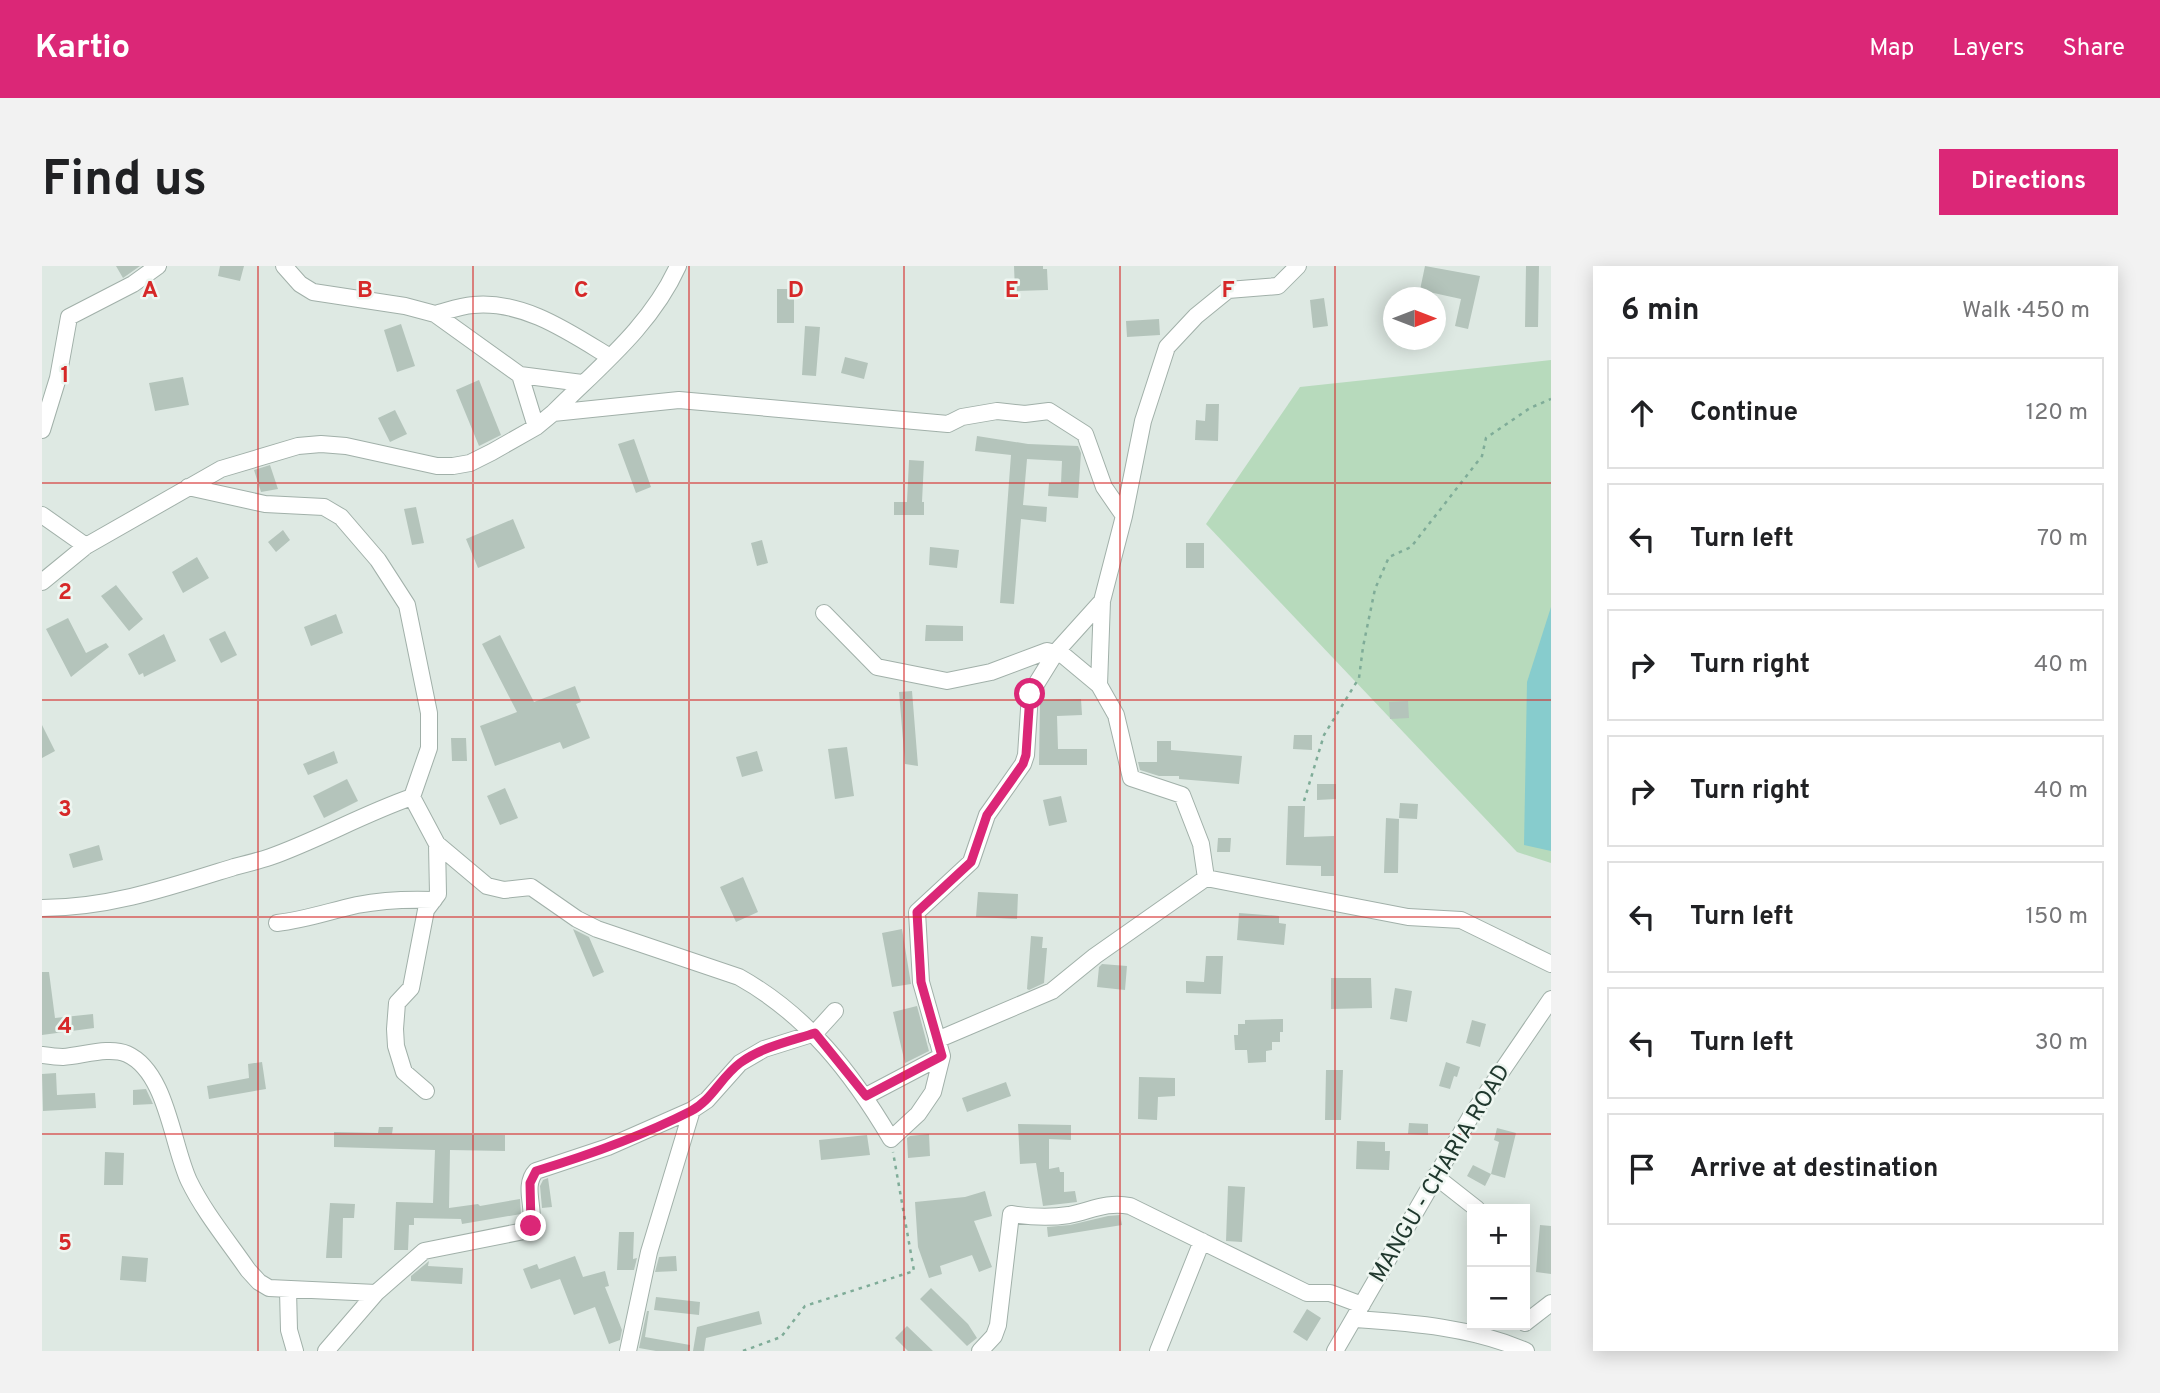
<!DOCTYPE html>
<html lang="en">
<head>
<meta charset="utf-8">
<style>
  body { margin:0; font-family:Overpass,sans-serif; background:#f2f2f2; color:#202124 }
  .controls { position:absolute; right:21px; bottom:21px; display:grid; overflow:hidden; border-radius:0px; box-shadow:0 4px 18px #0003 }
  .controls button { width:63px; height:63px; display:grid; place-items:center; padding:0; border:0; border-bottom:2px solid #e0e0e0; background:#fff; color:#202124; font:35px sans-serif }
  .compass { position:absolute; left:1341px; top:21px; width:63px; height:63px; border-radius:50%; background:#fff; box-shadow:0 4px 18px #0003; rotate:90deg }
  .stop { position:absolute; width:21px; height:21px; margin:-16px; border:5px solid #db2777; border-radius:50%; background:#fff }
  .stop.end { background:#db2777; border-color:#fff; box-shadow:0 2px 7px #0008 }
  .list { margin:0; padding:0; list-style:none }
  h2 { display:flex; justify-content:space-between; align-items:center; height:91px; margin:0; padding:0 28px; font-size:30px }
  h2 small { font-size:23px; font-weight:400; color:#757577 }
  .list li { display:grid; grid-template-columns:46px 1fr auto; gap:21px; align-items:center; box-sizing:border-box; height:112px; margin:0 14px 14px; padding:0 14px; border:2px solid #e0e0e0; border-radius:0px }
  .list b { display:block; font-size:26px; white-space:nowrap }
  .list em { font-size:23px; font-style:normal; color:#757577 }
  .icon { flex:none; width:38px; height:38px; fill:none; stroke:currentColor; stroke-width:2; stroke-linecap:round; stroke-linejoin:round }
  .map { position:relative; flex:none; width:1509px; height:1085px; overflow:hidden; border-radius:0px }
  header { display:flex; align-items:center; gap:42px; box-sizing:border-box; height:98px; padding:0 35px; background:#db2777; color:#fff }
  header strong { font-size:33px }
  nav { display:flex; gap:38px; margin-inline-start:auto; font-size:24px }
  .intro { display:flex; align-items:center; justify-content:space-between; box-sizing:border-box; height:168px; padding:0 42px }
  h1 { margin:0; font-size:49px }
  .button { padding:18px 32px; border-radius:0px; background:#db2777; color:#fff; font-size:24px; font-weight:700 }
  main { display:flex; gap:42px; padding:0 42px }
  aside { flex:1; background:#fff; border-radius:0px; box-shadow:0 4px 18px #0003 }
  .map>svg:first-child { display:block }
  .green { fill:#b7dabc }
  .water { fill:#87cccd }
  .building { fill:#b4c4bb }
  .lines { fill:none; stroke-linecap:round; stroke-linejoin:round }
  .minor-casing { stroke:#a1b0a9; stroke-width:18 }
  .path { stroke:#7fac98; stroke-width:2.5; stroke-dasharray:3.5 5; stroke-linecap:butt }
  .minor { stroke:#fff; stroke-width:16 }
  .route { stroke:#db2777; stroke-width:9 }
  .grid { fill:none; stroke:#d62828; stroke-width:2; stroke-opacity:0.55 }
  .labels { text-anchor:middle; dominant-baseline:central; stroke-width:5; stroke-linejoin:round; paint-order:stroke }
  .street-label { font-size:23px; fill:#20382e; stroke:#eef6f1 }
  .grid-label { font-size:23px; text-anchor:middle; font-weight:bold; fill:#d62828; stroke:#eef6f1; stroke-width:5; stroke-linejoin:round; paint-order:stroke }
</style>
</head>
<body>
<header>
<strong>Kartio</strong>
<nav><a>Map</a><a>Layers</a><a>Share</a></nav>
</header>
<div class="intro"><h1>Find us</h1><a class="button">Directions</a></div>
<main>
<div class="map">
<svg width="1509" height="1085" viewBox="0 0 1509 1085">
  <rect width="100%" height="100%" fill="#dee9e3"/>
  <path class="green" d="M1509,94V597L1475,586L1164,258L1258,121Z"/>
  <path class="water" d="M1509,341V585L1482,579L1485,416Z"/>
  <path class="building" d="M74,0H98L81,12Z
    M178,0H202L198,15L176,10Z
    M972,0H1001V3H1005L1006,24L973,25Z
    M1383,0L1438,10L1426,63L1413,60L1419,33L1378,24Z
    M1484,0H1497L1496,61H1483Z
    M735,23H752V57H735Z
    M1282,32L1286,60L1271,62L1268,34Z
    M1117,53L1118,69L1085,71L1084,55Z
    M359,58L373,100L355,106L342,64Z
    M763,60L778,61L774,110L760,109Z
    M803,91L826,97L822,113L799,107Z
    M141,111L147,139L113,145L107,117Z
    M437,114L459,169L437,180L414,124Z
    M1164,138H1177L1176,175L1153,174L1154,154L1163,155Z
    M353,144L365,168L348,176L336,152Z
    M935,170L986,178L1036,180L1039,187L1036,232L1006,230L1007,217H1019L1020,195L985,193L981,239L1005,241L1004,256L979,253L972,338L958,337L969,189L933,185Z
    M592,173L609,221L594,227L576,178Z
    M867,194L882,195L880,236H882V249H852V236H865Z
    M228,199L236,223L219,226L212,204Z
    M374,241L382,277L370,279L362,243Z
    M471,253L483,282L436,302L424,273Z
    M241,264L248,274L234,286L226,276Z
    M720,274L726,297L715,300L709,277Z
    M1144,277H1162V302H1144Z
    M888,281L917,284L915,302L887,299Z
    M155,291L167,312L141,327L130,306Z
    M74,319L101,353L87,365L59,330Z
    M294,348L301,367L269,380L262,361Z
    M26,352L44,387L64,377L67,381L29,411L4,363Z
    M884,359L921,360V375H883Z
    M183,365L195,389L179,397L167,373Z
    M122,368L134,395L102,411L101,407L97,409L86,388Z
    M458,369L492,436L533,420L539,436L534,438L548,472L521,483L518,476L453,500L438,460L475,446L440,378Z
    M870,425L876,500L863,498L857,426Z
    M1039,433L1040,449L1015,450L1016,483H1045V499H997L998,434Z
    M1366,435L1367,452L1348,453L1347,436Z
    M0,459L13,485L0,492Z
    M1252,469H1270V484L1251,483Z
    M409,472H424L425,495H410Z
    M1115,475H1129V484L1200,490L1197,518L1137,513V510H1117L1098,504L1096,496H1115Z
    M805,481L812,530L793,533L786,483Z
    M292,485L296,497L266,509L261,498Z
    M715,485L721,505L700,511L694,491Z
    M305,513L316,535L282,552L271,530Z
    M1275,518H1294V533L1275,534Z
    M463,522L476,552L458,559L445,530Z
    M1019,530L1025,556L1007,560L1001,534Z
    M1358,537L1376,538L1375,553L1357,552Z
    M1246,540H1263L1262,571L1292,570V610H1279V600L1244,599Z
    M1344,552L1357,553L1356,607H1342Z
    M1176,572H1189L1188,586H1175Z
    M57,579L61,594L31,602L27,588Z
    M701,611L716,646L694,656L678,621Z
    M936,626L976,628L975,653L934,651Z
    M1197,647L1237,650V657L1244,658L1242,679L1195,674Z
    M531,663L547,671L562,706L551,711Z
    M860,663L869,718L850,721L840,667Z
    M989,670L1001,671L1000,682H1005L1002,717L987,724L985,723Z
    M1164,690H1181L1179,728L1144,727V715L1162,716Z
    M1060,698L1085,700L1083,724L1055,721L1057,701Z
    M0,706H7L13,752L51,748L52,762L0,769Z
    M1289,712H1329L1330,742L1289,743Z
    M1353,722L1370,725L1365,756L1348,753Z
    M875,740L887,785L863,797L851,746Z
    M1241,753V766H1238V776H1230V784L1224,785V796L1206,797L1205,784H1193L1192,769H1196V758H1203V754Z
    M1430,754L1444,758L1438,781L1424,777Z
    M220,796L224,823L167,833L165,820L207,812L206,798Z
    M1404,796L1418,801L1415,811L1412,810L1408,823L1397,820Z
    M1284,804H1301L1299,854H1283Z
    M14,807L15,829L53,827L54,842L1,845L0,808Z
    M1097,811L1133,812V830L1116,831L1115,854L1096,853Z
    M964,816L969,830L925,846L920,832Z
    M104,823L111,838L91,839V824Z
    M1367,857L1386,858V869L1366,868Z
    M976,858L1029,859V874L1007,873V903L1017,901L1018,906H1022V926L1033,925L1035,936L1001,940L994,897L978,898Z
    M337,861H351L350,868L463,869V885L408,884L407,942L436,938L438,940L478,933L479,948L420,958L419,953L372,952V959H367L366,984H352L354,936L391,937L393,884L292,881V866L336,867Z
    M1455,862L1474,867L1463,912L1449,908L1457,876L1452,874Z
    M887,868L888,890L866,892L865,872L868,870Z
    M825,869L828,889L779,894L777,874Z
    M1315,875L1343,876V885H1348L1347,904L1314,903Z
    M63,886L82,887L81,919H62Z
    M1431,899L1449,908L1443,920L1425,910Z
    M506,912L510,941L500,942L498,920L501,914Z
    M1186,920L1203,921L1200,976L1184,975Z
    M943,925L950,950L932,955L950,1001L937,1006L930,989L898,1000L900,1008L887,1012L876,981L873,936L923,931Z
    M288,937L313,938L312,952H301L300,992H284Z
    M1078,949L1080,959L1006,971L1005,961L1028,959L1066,950Z
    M1498,959L1509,960V1008L1494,1006Z
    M577,966H592L591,993L595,992L592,1004H575Z
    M80,990L106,992L104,1016L78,1014Z
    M533,990L541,1011L563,1005L567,1020L563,1021L580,1064L578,1074L567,1078L553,1041L532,1049L518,1013L489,1023L481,1003L495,998L497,1003Z
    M634,990L635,1005L613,1006L617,991Z
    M387,995L386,1000L421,1002L420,1018L369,1015V1010Z
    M889,1022L926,1058L935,1072L925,1080L878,1033Z
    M614,1031L658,1036L657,1049L612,1044Z
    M1265,1043L1279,1052L1265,1075L1251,1066Z
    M605,1045H607L603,1071L648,1079L647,1085H614L597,1082Z
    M717,1045L720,1058L664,1072L662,1085H651L655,1061Z
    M865,1060L891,1085H866L853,1072Z"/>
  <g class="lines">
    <g class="minor-casing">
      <path id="minor" d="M242,0L258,18L271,26L363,40L393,48L478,109L540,117
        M393,48C405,45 418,40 431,39C481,34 527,66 568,91
        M478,109L494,161
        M511,147L637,134L906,158L920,151L955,145L983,148L1007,145L1043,168L1062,221L1082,250
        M0,164L16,112L27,51L91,18L116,0
        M146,221L223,238L282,241L299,251L336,294L365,339L387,447V482L370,531L395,578L445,620L462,624L489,621L535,653L555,663L697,711C765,749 810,807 849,873L876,848L891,826L900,790L879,716L875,646L929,596L945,549L981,498L984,489L988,428L1014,386L1060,335
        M0,249L44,280
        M0,316L44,280L179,203L256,180L279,178L304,180L395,200H411L428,197L450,186L494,161L511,147C557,101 609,60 636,0
        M782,347L835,401L905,415L949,406L1005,385L1021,389L1057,419L1074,449L1089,512L1140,529L1159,578L1164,612
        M1057,419L1060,335L1082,250L1101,155L1125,81L1154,50L1186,24L1236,20L1256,0
        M0,642C67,642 128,621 192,601C204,598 216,595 228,591C276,574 321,548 370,531
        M235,657C263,654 288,645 315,639C341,634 366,633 392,634
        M895,774L1010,725L1053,690L1164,612L1366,651L1419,654L1509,698
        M0,789C7,790 14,791 21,791C40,790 67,780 85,788C125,806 130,879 147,915C162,946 186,975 206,1004L217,1016L227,1022L334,1027
        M384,825L362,806L354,780L353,763L355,737L369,722L384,644L396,628L395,578
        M824,830L900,790
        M1393,910L1435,943
        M246,1024L247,1064L253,1085
        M1312,1053C1370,1057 1430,1061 1484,1085
        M1483,1057L1509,1037
        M284,1085L334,1027L382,985L487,964C496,946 479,921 494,905L566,881L650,844L665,834L698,797L722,783L773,767L793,745
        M586,1085L607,986L650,844
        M938,1085L952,1070L956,1059L969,948C988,951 1008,952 1027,949C1048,945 1065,935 1088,940L1265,1027H1288L1320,1039
        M1116,1085L1160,975
        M1293,1085L1429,850L1509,733"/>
    </g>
    <path class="path" d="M1262,535L1282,469L1317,412L1321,381L1333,323L1347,291L1369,281L1440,190L1444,172L1488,142L1509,133
      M701,1085L739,1071L763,1040L872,1005L851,886"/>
    <use href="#minor" class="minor"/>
  </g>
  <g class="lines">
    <path class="route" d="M489,960L488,917L494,905C547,889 600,870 649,845C670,834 679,811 698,797C720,781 748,775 773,767L824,830L900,790L879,716L875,646L929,596L945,549L981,498L984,489L988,428"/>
  </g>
  <path class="grid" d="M216,0V1085M431,0V1085M647,0V1085M862,0V1085M1078,0V1085M1293,0V1085M0,217H1509M0,434H1509M0,651H1509M0,868H1509"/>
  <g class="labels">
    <g class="street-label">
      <text transform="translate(1399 908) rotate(-59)">MANGU - CHARIA ROAD</text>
    </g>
  </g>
  <g class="grid-label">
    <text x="108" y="31">A</text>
    <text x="323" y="31">B</text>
    <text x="539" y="31">C</text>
    <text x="754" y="31">D</text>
    <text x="970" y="31">E</text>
    <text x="1186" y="31">F</text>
    <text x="23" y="116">1</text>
    <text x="23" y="333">2</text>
    <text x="23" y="550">3</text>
    <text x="23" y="767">4</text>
    <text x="23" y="984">5</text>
  </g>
</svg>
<div class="controls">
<button>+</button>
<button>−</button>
</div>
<svg class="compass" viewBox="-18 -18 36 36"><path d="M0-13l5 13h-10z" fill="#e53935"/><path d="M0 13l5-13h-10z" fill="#757577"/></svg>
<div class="stop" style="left:988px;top:428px"></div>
<div class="stop end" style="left:489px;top:960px"></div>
</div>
<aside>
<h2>6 min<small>Walk · 450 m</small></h2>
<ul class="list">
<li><svg class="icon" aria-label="ahead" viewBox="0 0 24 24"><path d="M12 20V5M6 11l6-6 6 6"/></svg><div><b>Continue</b></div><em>120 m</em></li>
<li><svg class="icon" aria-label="left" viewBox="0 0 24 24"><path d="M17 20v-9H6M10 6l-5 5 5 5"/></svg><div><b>Turn left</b></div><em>70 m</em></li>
<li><svg class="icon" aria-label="right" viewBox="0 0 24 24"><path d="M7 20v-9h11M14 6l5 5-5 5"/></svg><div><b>Turn right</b></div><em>40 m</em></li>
<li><svg class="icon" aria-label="right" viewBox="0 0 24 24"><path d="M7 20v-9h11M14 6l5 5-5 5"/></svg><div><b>Turn right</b></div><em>40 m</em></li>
<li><svg class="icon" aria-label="left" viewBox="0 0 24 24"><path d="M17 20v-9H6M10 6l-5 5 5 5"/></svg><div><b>Turn left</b></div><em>150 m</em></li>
<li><svg class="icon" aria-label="left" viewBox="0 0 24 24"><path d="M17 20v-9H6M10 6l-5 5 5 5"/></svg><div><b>Turn left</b></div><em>30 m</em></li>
<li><svg class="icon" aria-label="arrive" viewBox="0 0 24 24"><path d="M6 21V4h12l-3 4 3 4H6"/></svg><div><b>Arrive at destination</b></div></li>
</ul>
</aside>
</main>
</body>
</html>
